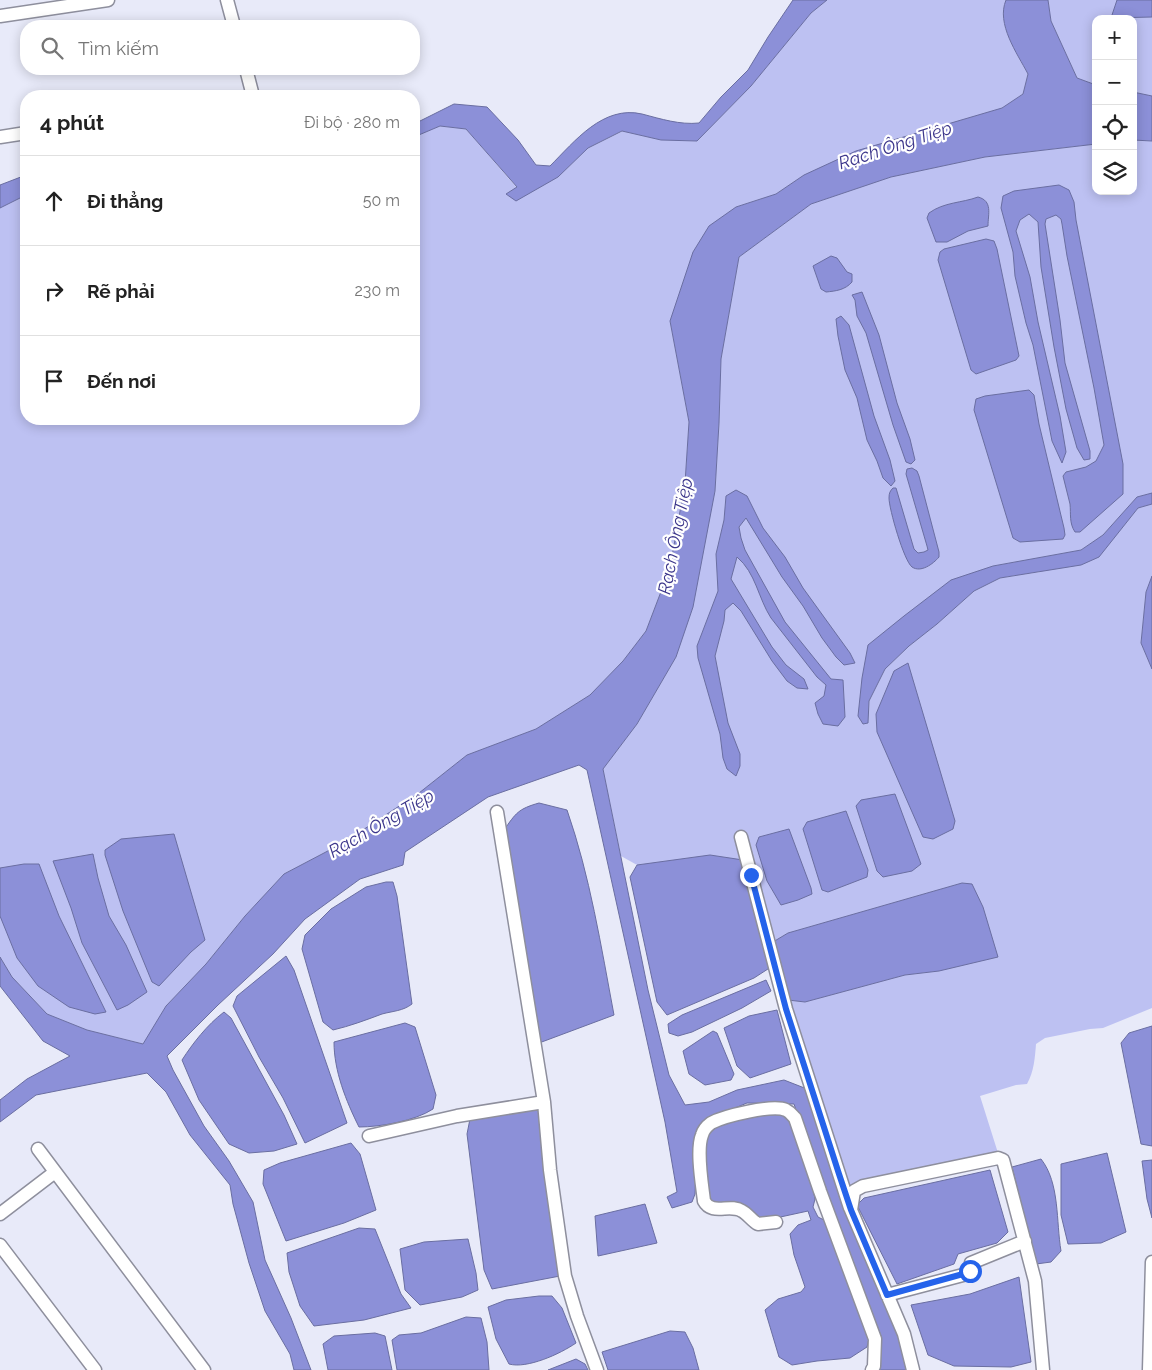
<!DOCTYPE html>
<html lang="vi">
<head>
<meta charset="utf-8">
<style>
  body { margin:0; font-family:Raleway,sans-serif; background:#f2f2f2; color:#222 }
  .controls { position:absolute; right:15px; top:15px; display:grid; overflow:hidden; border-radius:10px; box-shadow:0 2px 12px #0003 }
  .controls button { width:45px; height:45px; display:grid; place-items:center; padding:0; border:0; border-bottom:1px solid #e0e0e0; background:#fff; color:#222; font:25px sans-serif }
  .stop { position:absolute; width:15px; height:15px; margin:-11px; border:4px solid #2563eb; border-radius:50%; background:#fff }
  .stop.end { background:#2563eb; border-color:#fff; box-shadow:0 1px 5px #0008 }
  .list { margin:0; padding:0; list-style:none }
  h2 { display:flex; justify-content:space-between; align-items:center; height:65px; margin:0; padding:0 20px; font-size:21px }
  h2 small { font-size:16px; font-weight:400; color:#767676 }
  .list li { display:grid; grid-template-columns:32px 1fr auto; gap:15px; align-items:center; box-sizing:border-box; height:90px; padding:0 20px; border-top:1px solid #e0e0e0 }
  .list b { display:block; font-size:19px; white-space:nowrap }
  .list em { font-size:16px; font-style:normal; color:#767676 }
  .icon { flex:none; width:28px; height:28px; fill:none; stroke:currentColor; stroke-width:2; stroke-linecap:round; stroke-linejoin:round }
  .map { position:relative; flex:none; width:1152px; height:1370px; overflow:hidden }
  .search { position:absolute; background:#fff; box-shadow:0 2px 12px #0003; left:20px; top:20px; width:400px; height:55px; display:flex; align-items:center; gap:12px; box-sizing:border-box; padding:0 18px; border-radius:20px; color:#767676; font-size:19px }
  .panel { position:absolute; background:#fff; box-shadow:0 2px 12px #0003; left:20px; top:90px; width:400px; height:335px; border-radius:20px }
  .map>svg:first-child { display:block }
  .green { fill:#bdc1f2 }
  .water { fill:#8c90d8; stroke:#6a6ea1 }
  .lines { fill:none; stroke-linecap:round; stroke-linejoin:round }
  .street-casing { stroke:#8e8f9d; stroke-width:15 }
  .street { stroke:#fff; stroke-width:12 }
  .route { stroke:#2563eb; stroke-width:6 }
  .labels { text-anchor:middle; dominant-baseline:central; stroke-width:4.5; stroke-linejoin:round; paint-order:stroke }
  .water-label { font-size:18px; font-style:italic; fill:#3c368b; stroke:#fff }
</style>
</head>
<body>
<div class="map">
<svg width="1152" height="1370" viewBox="0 0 1152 1370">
  <rect width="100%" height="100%" fill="#e8eaf9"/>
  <path class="green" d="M827,0H1006C996,24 1017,53 1028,74L1023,94L1002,108L804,175L776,194L736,207L670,321L689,422L685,483L670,568L646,631L623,661L590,695L536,729L467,755L419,793L343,843L284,874L245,916L206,964L166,1006L144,1044L87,1030L47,1014L12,977L0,957V208L26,195V419H414V137L440,126L466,129L517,188L558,177L588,148L623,131L661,140L697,141L751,86L811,13Z
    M1048,0H1152V96L1133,92V19H1096V85L1077,78L1051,21Z
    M1133,140L1152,141V493L1137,497L1103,535L1081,550L993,566L868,646V723L869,701L885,669L909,646L937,624L974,591L1000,578L1040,572L1120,530L1138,508L1152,504V576L1146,592L1141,643L1152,669V1008L1103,1028L1090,1029L1045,1038L1036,1044C1035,1057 1034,1072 1027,1084L1016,1085L980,1096L998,1153L850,1192L788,1000L805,1002L905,975L939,971L962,883L788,933L773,942L743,860L637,865L621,856L603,769L637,724L676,657L715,491L719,423L721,359L739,257L811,204L891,177L985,157L1096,144V191H1133Z"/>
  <path class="water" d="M793,0H827L811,13L751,86L697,141L661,140L622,131L588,148L558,177L516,201L506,194L517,187L466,129L440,126L414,137V123L418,122L454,104L487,107L518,140L536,165L550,166C575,141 603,105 642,114C661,119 680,125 699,123L721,97L748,70L768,37Z
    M1006,0H1048L1051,21L1077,78L1096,85V144L985,157L891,177L811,204L739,257L721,359L719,423L715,491L693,607L676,657L637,724L603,769L648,990L669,1075L685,1105L709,1102L737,1090L784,1080L807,1089L899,1335L909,1370H877L881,1336L819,1178L794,1104L747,1103L711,1118L698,1133L695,1194L692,1202L672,1208L667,1197L677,1192L665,1122L587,770L579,765L488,797L405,852L403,865L360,879L305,919L273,954L218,1005L167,1056L173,1070L204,1126L229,1161L253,1202L265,1260L291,1318L311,1370H294L290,1354L265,1311L249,1263L233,1204L230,1185L190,1135L166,1092L147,1073L36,1095L0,1122V1100L27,1079L70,1056L43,1041L0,986V957L12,977L47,1014L87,1030L143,1044L166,1006L206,964L245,916L284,874L343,843L419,793L467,755L536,729L590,695L623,661L646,631L670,568L685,483L689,422L670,321L693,252L709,226L736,207L776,194L804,175L856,151L1002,108L1023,94L1028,74C1017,53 996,24 1006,0Z
    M1117,0H1152V17L1111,18Z
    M1133,92L1152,96V141L1133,140Z
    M26,175V195L0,208V185Z
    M1059,185L1069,190L1074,202L1076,220L1123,464V494L1080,532H1075C1069,523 1071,514 1070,504C1068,495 1065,485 1063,476L1066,472L1086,467L1096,461L1104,445L1094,388L1067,256L1062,224L1061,219L1056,215L1046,219L1045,224L1060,320L1065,363L1090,451V459L1084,460L1077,448L1066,409L1054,347L1041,267L1038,222L1029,214L1020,220L1016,231L1030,277L1038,322L1060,416L1066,452L1062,463L1052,441L1033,345L1026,323L1015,276L1013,252L1001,208L1003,196L1014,191Z
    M978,197C993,201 988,214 988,226L968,231L947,242H936L927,218L929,213C944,202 962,203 978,197Z
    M986,239L994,241L997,249L1019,356L1016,360L976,374L971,370L938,260L940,252L944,249Z
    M831,256L837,258L847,272L852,274V282C845,290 836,291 826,292L821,289L813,266Z
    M862,292L879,335L897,403L910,439L915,460L911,464L906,462L893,425L866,333L857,316L855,300L852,295Z
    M841,316L849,325L874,416L890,460L895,481L891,486L883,478L877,461L867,440L857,398L845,370L838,336L836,319Z
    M1029,390L1034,395L1039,424L1064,528L1065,535L1063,539L1020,542L1013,538L974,410L976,399L985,396Z
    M912,468L917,471L919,476L939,552V557C933,564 921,573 912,567C904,561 889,509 889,498C889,493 890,491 893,488H896L914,549L918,553L924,552L928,550L927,546L906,474L907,469Z
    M736,490L747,496L763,528L785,557L803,588L850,653L855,663L844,665L836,657L822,638L803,606L782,577L746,518L739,527L741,538L745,550L785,622L831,679L843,680L845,717L838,726L823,724L818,714L815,703L824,696L826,685L817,677L771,618C758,598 756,573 737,557L731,579L772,647L786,665L804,679L808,689L797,688L787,681L772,661L741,611L733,603L725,610L724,621L715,656L728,723L740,754V766L736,776L727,769L723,758L720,734L698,658L697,646L718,591L716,554L724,520L726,496Z
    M1152,493V504L1138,508L1099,557L1081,565L1000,578L974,591L937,624L909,646L885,669L869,701L868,723L863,724L858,716L862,678L868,645L904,616L951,580L993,566L1081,550L1103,535L1137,497Z
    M1152,576V669L1141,643L1146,592Z
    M908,663L955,821L953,829L933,839L923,837L877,732L876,714L894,671Z
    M895,794L921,864L912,871L883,877L877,871L856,806L861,800Z
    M539,803L567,810C590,876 601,946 614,1015L539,1043L504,830C516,813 518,809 539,803Z
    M846,811L868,870L867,877L828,892L822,890L803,829L807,822Z
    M789,829L811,888L812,894L798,900L781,905L767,881L756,845L759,837Z
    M174,834L205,940L191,952L159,986L152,982L123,911L105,855V850L121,839Z
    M93,854L98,878L109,916L126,945L147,992L128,1005L117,1010L82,943L71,908L53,861Z
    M710,855L743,860L771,967L754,978L667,1015L657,1002L630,877L637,865Z
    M24,864H39L59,916L106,1012L95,1014L69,1007L38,986L17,958L0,916V868Z
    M386,882H393L397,896L412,1004C403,1011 393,1011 382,1014C366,1020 350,1026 333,1030L323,1022L302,949L305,935L331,909L366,887Z
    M962,883L972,884L983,907L998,957L939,971L905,975L805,1002L788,1000L773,942L788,933Z
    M286,956L294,970L347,1123L305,1143L283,1098L259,1057L233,1006L237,996Z
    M766,980L771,991L742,1008L692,1032L678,1036L669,1033L668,1024L682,1015Z
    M777,1010L791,1064L750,1078L737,1066L724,1028L749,1016Z
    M224,1012L231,1018L284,1115L297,1144L274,1151L249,1153L229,1144L199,1100L182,1060C193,1043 207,1025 224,1012Z
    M405,1023L415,1027L436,1095L433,1109C415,1121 380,1127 359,1127C346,1101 334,1071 334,1042Z
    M1152,1026V1146L1141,1144L1121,1043L1129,1033Z
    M713,1031L717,1033L734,1074L731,1080L705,1085L689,1074L683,1051Z
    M540,1107L560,1276L492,1289L484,1270L467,1134L470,1119Z
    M774,1109L791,1115L813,1189L815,1199L813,1207L818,1217L824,1220L870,1335L867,1347L850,1358L817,1361L792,1365L779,1357L765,1310L778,1299L801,1292L805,1287L794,1255L790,1234L798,1225L811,1220L808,1211L762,1221L715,1208L705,1191L703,1142L709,1129Z
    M351,1143L360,1154L376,1210L344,1223L286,1241L263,1184L264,1170L280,1163Z
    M1107,1153L1126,1232L1101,1243L1068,1244L1061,1215V1164Z
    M1041,1159C1060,1183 1056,1222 1061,1251L1051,1262L1036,1264L1012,1167Z
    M1152,1160V1218L1147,1199L1142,1161Z
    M990,1170L1008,1232L997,1243L958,1254L954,1264L897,1284L857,1205L864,1198Z
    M645,1204L657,1243L598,1256L595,1216Z
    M359,1228L375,1229L401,1294L411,1308L364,1320L314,1326L300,1306L289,1272L287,1253Z
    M468,1239L476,1273L478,1290L462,1297L420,1305L405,1290L400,1249L424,1242Z
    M1019,1277L1031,1362L1011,1367L954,1366L928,1355L911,1305L970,1294Z
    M539,1296H552L562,1308L576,1343C560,1354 527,1369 509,1364L496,1339L488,1307L506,1300Z
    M466,1317L481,1318L487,1342L489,1370H397L392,1340L399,1335L421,1333Z
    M670,1331L685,1332L693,1348L699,1370H608L602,1352Z
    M375,1333L385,1336L392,1370H328L323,1344L334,1336Z
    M576,1359L585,1364L588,1370H548Z"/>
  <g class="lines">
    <g class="street-casing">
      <path id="street" d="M227,0L234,26
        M0,16L108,0
        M246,69L253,96
        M0,137L26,133
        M497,812L544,1102L550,1170L565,1276L577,1316L597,1370
        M741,837L786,1009L850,1208
        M369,1136L457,1116L544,1102
        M38,1149L204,1370
        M0,1214L55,1172
        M776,1222L758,1224C752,1221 748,1214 742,1211C730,1203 712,1216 704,1201C702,1184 696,1150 702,1135C703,1131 707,1126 711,1123C724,1116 773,1104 786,1110C790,1112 792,1115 795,1118L820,1191L875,1339L874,1366L872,1370
        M0,1245L95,1370
        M887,1295L963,1275L970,1271L971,1263L1025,1241
        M913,1370L904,1334L851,1210L854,1191L863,1186L998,1158L1003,1160L1035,1281L1043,1370
        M1149,1370L1152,1262"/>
    </g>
    <use href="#street" class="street"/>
  </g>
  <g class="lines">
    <path class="route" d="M751,875L786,1009L839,1174L851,1210L887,1295L963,1274L970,1271"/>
  </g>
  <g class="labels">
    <g class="water-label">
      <text transform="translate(895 145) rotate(-18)">Rạch Ông Tiệp</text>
      <text transform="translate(675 536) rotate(-79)">Rạch Ông Tiệp</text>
      <text transform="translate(381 823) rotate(-30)">Rạch Ông Tiệp</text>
    </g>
  </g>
</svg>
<div class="controls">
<button>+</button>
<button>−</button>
<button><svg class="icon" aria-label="locate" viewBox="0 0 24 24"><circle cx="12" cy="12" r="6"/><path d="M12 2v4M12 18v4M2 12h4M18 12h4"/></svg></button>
<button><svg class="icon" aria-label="layers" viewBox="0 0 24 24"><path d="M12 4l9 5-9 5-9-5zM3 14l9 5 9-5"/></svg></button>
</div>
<div class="stop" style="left:970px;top:1271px"></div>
<div class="stop end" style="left:751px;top:875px"></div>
<div class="search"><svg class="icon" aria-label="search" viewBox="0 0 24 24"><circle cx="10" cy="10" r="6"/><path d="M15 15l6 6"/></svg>Tìm kiếm</div>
<section class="panel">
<h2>4 phút<small>Đi bộ · 280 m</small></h2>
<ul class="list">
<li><svg class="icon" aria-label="ahead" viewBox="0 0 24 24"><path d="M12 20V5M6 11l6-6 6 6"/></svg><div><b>Đi thẳng</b></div><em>50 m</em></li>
<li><svg class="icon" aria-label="right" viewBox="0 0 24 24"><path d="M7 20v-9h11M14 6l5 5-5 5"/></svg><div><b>Rẽ phải</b></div><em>230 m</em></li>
<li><svg class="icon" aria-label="arrive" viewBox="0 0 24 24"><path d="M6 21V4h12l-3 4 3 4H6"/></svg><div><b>Đến nơi</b></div></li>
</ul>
</section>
</div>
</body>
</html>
